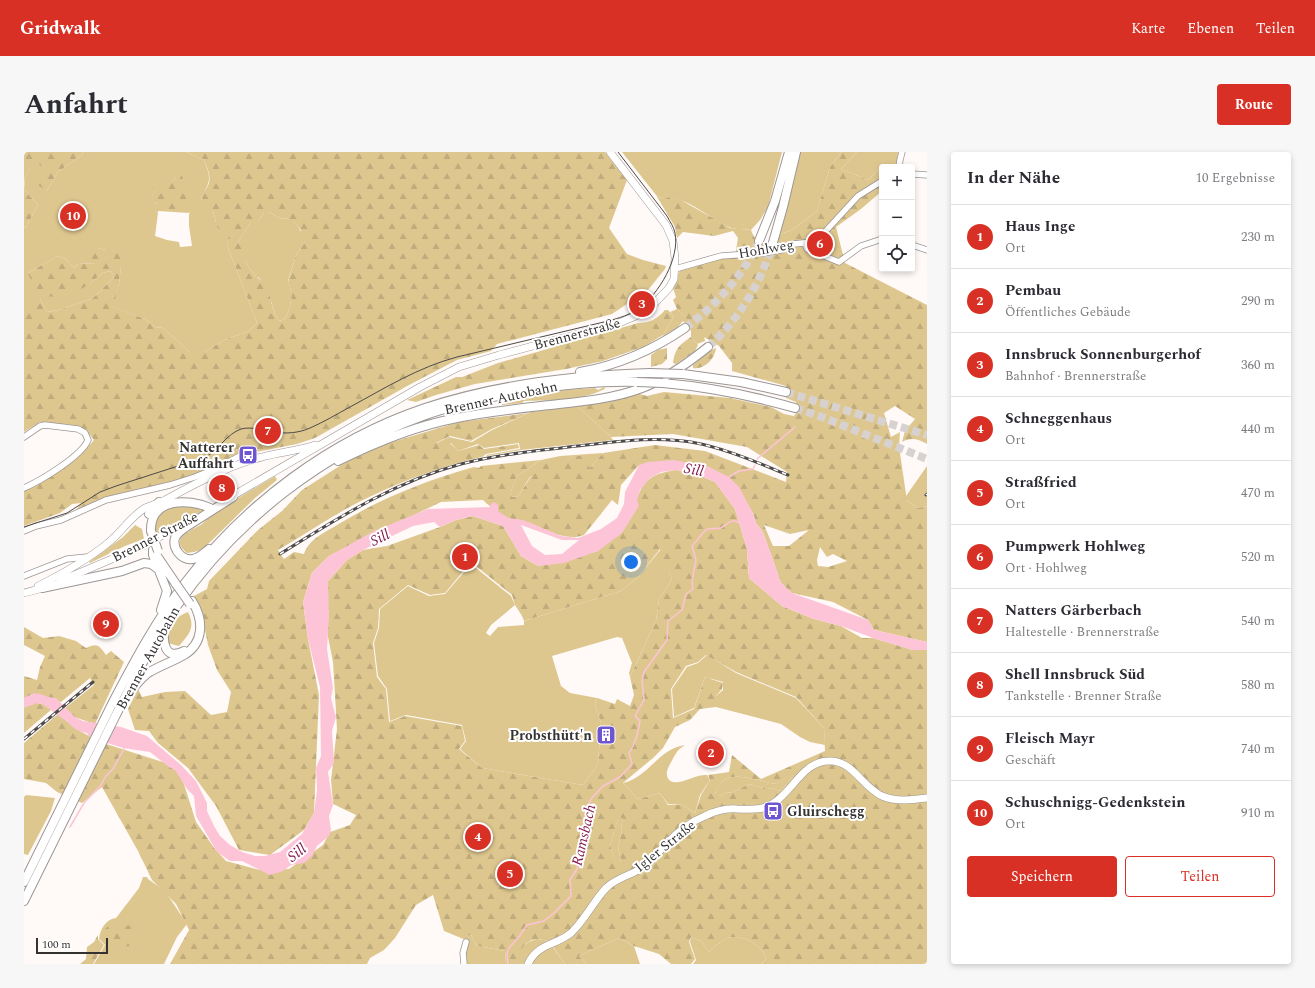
<!DOCTYPE html>
<html lang="de">
<head>
<meta charset="utf-8">
<style>
  body { margin:0; font-family:Spectral,serif; background:#f7f7f7; color:#2b2b33 }
  .controls { position:absolute; right:12px; top:12px; display:grid; overflow:hidden; border-radius:4px; box-shadow:0 2px 6px #0003 }
  .controls button { width:36px; height:36px; display:grid; place-items:center; padding:0; border:0; border-bottom:1px solid #e1e1e2; background:#fff; color:#2b2b33; font:20px sans-serif }
  .scale { position:absolute; left:12px; bottom:10px; width:72px; box-sizing:border-box; padding-left:4px; border:2px solid #353332; border-top:0; font-size:11px; line-height:14px; white-space:nowrap; color:#353332; -webkit-text-stroke:3px #fff; paint-order:stroke }
  .you { position:absolute; left:607px; top:410px; width:14px; height:14px; margin:-10px; border:3px solid #fff; border-radius:50%; background:#1a73e8; box-shadow:0 0 0 6px #1a73e833 }
  .badge { display:grid; place-items:center; width:26px; height:26px; border-radius:50%; background:#d93025; color:#fff; font-size:13px; font-weight:700 }
  .pin { position:absolute; translate:-50% -50%; border:2px solid #fff; box-shadow:0 1px 4px #0006 }
  .list { margin:0; padding:0; list-style:none }
  h2 { display:flex; justify-content:space-between; align-items:center; height:52px; margin:0; padding:0 16px; font-size:17px }
  h2 small { font-size:13px; font-weight:400; color:#7c7c81 }
  .list li { display:grid; grid-template-columns:26px 1fr auto; gap:12px; align-items:center; box-sizing:border-box; height:64px; padding:0 16px; border-top:1px solid #e1e1e2 }
  .list b { display:block; font-size:15px; white-space:nowrap }
  .list p { margin:0; font-size:13px; white-space:nowrap; color:#7c7c81 }
  .list em { font-size:13px; font-style:normal; color:#7c7c81 }
  .actions { display:flex; gap:8px; padding:12px 16px }
  .actions a { flex:1; padding:9px 0; border:1px solid #d93025; border-radius:4px; text-align:center; font-size:14px; color:#d93025 }
  .actions .main { background:#d93025; color:#fff }
  .icon { flex:none; width:22px; height:22px; fill:none; stroke:currentColor; stroke-width:2; stroke-linecap:round; stroke-linejoin:round }
  .map { position:relative; flex:none; width:903px; height:812px; overflow:hidden; border-radius:4px }
  header { display:flex; align-items:center; gap:24px; box-sizing:border-box; height:56px; padding:0 20px; background:#d93025; color:#fff }
  header strong { font-size:19px }
  nav { display:flex; gap:22px; margin-inline-start:auto; font-size:14px }
  .intro { display:flex; align-items:center; justify-content:space-between; box-sizing:border-box; height:96px; padding:0 24px }
  h1 { margin:0; font-size:28px }
  .button { padding:10px 18px; border-radius:4px; background:#d93025; color:#fff; font-size:14px; font-weight:700 }
  main { display:flex; gap:24px; padding:0 24px }
  aside { flex:1; background:#fff; border-radius:4px; box-shadow:0 2px 6px #0003 }
  .map>svg:first-child { display:block }
  .green { fill:#dec78f; fill-rule:evenodd }
  .forest { fill:url(#forest-firs); fill-rule:evenodd }
  .water { fill:#fdc4d7; fill-rule:evenodd }
  .lines { fill:none; stroke-linecap:round; stroke-linejoin:round }
  .stream { stroke:#fdc4d7; stroke-width:1.5 }
  .river { stroke:#fdc4d7; stroke-width:9 }
  .highway-tunnel { stroke:#d7d2d0; stroke-width:8; stroke-dasharray:8 4; stroke-linecap:butt }
  .minor-casing { stroke:#9c9694; stroke-width:7 }
  .major-casing { stroke:#9c9694; stroke-width:8 }
  .highway-casing { stroke:#9c9694; stroke-width:10 }
  .minor { stroke:#fff; stroke-width:5.5 }
  .major { stroke:#fff; stroke-width:7 }
  .highway { stroke:#fff; stroke-width:8 }
  .tram { stroke:#4d4a49; stroke-width:1 }
  .rail-casing { stroke:#4d4a49; stroke-width:3 }
  .rail { stroke:#fff; stroke-width:1.5; stroke-dasharray:4.5; stroke-linecap:butt }
  .highway-bridge-casing { stroke:#9c9694; stroke-width:10; stroke-linecap:butt }
  .highway-bridge { stroke:#fff; stroke-width:8 }
  .labels { text-anchor:middle; dominant-baseline:central; stroke-width:4; stroke-linejoin:round; paint-order:stroke }
  .street-label { font-size:14px; fill:#353332; stroke:#fff }
  .poi-label { font-size:14px; font-weight:bold; fill:#353332; stroke:#fff; text-anchor:end }
  .water-label { font-size:15px; font-style:italic; fill:#841c4e; stroke:#fff }
</style>
</head>
<body>
<header>
<strong>Gridwalk</strong>
<nav><a>Karte</a><a>Ebenen</a><a>Teilen</a></nav>
</header>
<div class="intro"><h1>Anfahrt</h1><a class="button">Route</a></div>
<main>
<div class="map">
<svg width="903" height="812" viewBox="0 0 903 812">
  <defs>
    <pattern id="forest-firs" width="22" height="20" patternUnits="userSpaceOnUse"><rect width="22" height="20" fill="#dec78f"/><path d="M5 1l3.5 6h-7zM16 11l3.5 6h-7z" fill="#bfab7c"/></pattern>
  </defs>
  <rect width="100%" height="100%" fill="#fffaf8"/>
  <path class="green" d="M59,0H162L180,8C188,28 186,29 177,47L189,59L194,78H207L203,93L233,171L225,179L200,188L180,200H166L139,176L131,175L121,167L88,155L95,132L97,114L89,98H82L74,96V111L54,112L50,116L42,107L34,104L4,121L66,132L78,121L87,119L90,125L69,146L35,158L23,160L16,147H0V74L2,76L14,53L0,37L1,25L11,9L20,16L23,39L34,20L58,3ZM152,25L163,50L162,58L166,61L165,62V74L168,94L156,95L155,90L143,88L131,84L134,61L131,59V52L133,50V47L128,43L139,29H149Z
    M598,0H758L744,55L736,68L727,78C720,77 712,78 705,75C686,68 661,42 640,47L632,43Z
    M776,0H817L806,15L793,59L768,78L756,82Z
    M833,0H874L873,15H870L867,12H860L844,28L817,17Z
    M240,60H245L257,67C272,64 277,79 281,90L272,103L264,129C270,142 267,156 261,167L255,169C245,153 249,140 234,125H232L221,109L214,90L227,70H234Z
    M653,157L680,184L681,189L673,192L667,185V179L659,169L653,176L639,184V183L650,165L646,160Z
    M580,235L581,237C556,249 527,248 500,249L498,251L478,253V252C508,240 539,238 571,236L574,238Z
    M553,254L587,285L589,288L497,298L463,304L462,303L496,297L495,291L460,296L454,292L434,299L427,291H413L425,285L448,290L468,278L507,260Z
    M579,301L566,316L549,304L538,312L506,325L494,344L487,345L486,342L493,324L517,308L536,304Z
    M903,314V354L894,356L883,349L882,344Z
    M251,324L253,328L231,346L179,397L170,400L163,401C144,386 167,379 178,372C181,369 184,366 187,362Z
    M159,352L181,357L156,372L132,383C128,361 140,356 159,352Z
    M111,373L118,377L120,387L101,394L66,411L65,410L99,385Z
    M637,397L648,427L635,447L632,469L606,525L605,521L608,511L598,486L593,485L528,504L537,534L546,541L573,546L571,552L577,571L574,612L559,633L458,616L436,597L442,589L438,573L382,563L366,569L363,537L354,524L350,491L355,476L356,457L384,434L405,444L421,442L447,412L487,444L491,453L467,473L462,481L466,484L474,475L500,473V469L597,439L614,425Z
    M164,460C172,476 165,482 155,494L143,491C146,476 148,466 164,460Z
    M683,503L712,521L772,546L800,576L801,593L786,590L776,585L757,572L692,555V544L699,538V530L681,525L670,556L650,565L648,537L663,515L674,511Z
    M661,593C652,598 651,604 646,612C644,616 642,620 643,624C647,637 666,626 674,624C677,623 680,623 683,623L686,628L676,643L671,661L659,653L644,652L636,641L614,647L599,631C624,626 635,596 661,593Z
    M771,622L757,639L747,636L744,637L725,632L709,640L700,641L697,644L691,642C693,637 696,631 700,628C709,620 739,629 750,632Z
    M2,643L31,646L27,659L4,703L0,702V645Z
    M596,664L599,667L597,676L598,679L594,694L597,709L592,712L586,693C590,682 590,675 596,664Z
    M119,725H123L124,727L141,739L163,772L153,785L140,812H70L81,793L75,787C76,777 82,767 92,766L115,736Z
    M447,783L453,794L481,799L482,812H440L442,784Z
    M667,785L677,789L685,800C690,796 697,788 703,786C718,782 738,792 742,807L737,812H669L672,808L666,790Z
    M595,786L610,794L616,812H563L555,804Z
    M514,787L525,789C514,794 506,802 501,812H493C493,809 493,805 493,802C496,794 506,788 514,787Z
    M528,794L541,812H507L514,802Z"/>
  <path class="forest" d="M2,0H59L58,3L34,20L23,39L11,31L20,16L11,10L1,25L0,33V3Z
    M162,0H581L603,28L585,76L603,102L619,108L642,114L641,117L624,138L588,162L473,192L467,199L433,208L385,233L291,286L273,292L232,300L220,298L172,324L143,334L118,337L84,348L50,361L57,351L48,352L36,361L0,374V338C26,325 51,311 70,288L62,278L49,273L16,270L0,280V147H16L23,160L35,158L69,146L90,125L87,119L78,121L66,132L41,146L22,144L9,133L4,121L34,104L42,107L50,116L54,112L73,111L63,102V92L67,88L74,96L82,98H89L103,107V113L97,114L95,132L89,155L121,167L131,175L139,176L166,200H180L200,188L225,179L233,171L203,93L206,78H194L189,59L177,53C176,44 182,39 185,31C187,24 183,15 180,8ZM240,60H245L257,67C267,65 271,71 277,78L275,85L281,90L272,103L264,130C270,142 267,156 261,167L255,169C248,159 246,144 243,131H240L233,125H232L221,109L222,102L214,90L227,70H234Z
    M817,0H833L817,17L844,28L860,12H867L870,15H858V39L837,57L812,75L821,111L903,153V292C893,287 888,285 878,290L881,279L891,267L871,254L860,261L867,285L876,280L875,294L883,349L894,356L903,354V490L850,478L844,468L809,450L768,441L757,431L739,380L732,371L729,361L685,315L615,313L597,333L594,353L588,348L560,383C539,391 519,374 499,369C494,367 489,368 484,366C476,362 465,354 459,348L417,350L305,404L288,421L279,450L284,487L295,543L290,661L280,678L246,703L215,698L192,654L164,616L134,591L125,579L111,578L104,557L114,537L118,545L141,540L161,539L187,563L203,560L207,540L193,518L184,493L179,467L170,444L183,437L185,429L234,378L258,359L278,338L325,308L355,294L435,270L505,261L468,277L447,289L426,284L412,291H426L434,299L455,293L460,297L494,292L495,296L462,302L458,305C414,315 373,331 333,351C306,365 280,383 254,398L260,407L270,400L280,402C285,387 300,381 313,373C357,346 401,329 450,315L455,316L457,314L517,308L493,324L486,342L488,345L494,344L506,326L525,309L537,312L549,304H559L566,316L579,301L631,293L681,299L762,330L763,320L723,295L649,282L587,285L553,254L578,250L612,241L623,244L640,240L706,246L747,255L760,262L770,264L772,261V250L762,246V234L708,219V211L695,194L680,185L653,157L649,148L652,145L649,136L657,115L697,106L711,104L714,86L709,79L690,84L659,80L653,86L651,75L632,43L640,47L646,45L657,48L706,76L727,78C732,91 737,92 750,95L756,82L768,78L793,59L806,15ZM740,373L766,382L785,378L765,394H749ZM796,395L803,405L809,402L823,409L804,415L794,414L793,408Z
    M155,19C160,26 162,34 159,41L164,46L163,50L168,54L163,58L166,61L134,59V61L131,59V52L133,50V47H130L128,43L131,39L128,35V32L134,27L139,29L143,25L149,29L152,25V20Z
    M0,37L14,53L2,76L0,74Z
    M641,158H644L650,165L639,183L619,195L579,209L542,217L451,232L412,243L392,250L383,248L432,225H438L474,211L614,171C626,171 633,167 641,158Z
    M667,185L674,193L671,199L652,212L649,211C651,197 655,193 667,185Z
    M643,196V207L638,212L627,215V203L634,198Z
    M692,196C691,207 680,218 669,216V213L685,199Z
    M652,318L668,320L691,330L711,357L723,397L725,426L758,454L790,467L817,474L838,486H849L889,498H903V812H737L742,807C738,792 718,782 703,786C697,788 690,796 685,800L677,789L667,785L665,790L671,807L667,812H647L635,802L610,794L595,786L555,804L563,812H541L525,789L514,787L508,788L501,792L493,802V812H482L481,799L453,794L447,783L442,784V788L420,779L409,743L392,753L371,786L360,798L346,806L343,812H146L165,778L152,752L128,728L114,699L78,635L58,651L33,640L22,631L0,627V591L34,562L54,578L76,590L148,613L159,629L172,670L191,697L202,709L236,718L265,717L299,693L306,680L326,673L332,663L309,652L307,628L313,577L309,510L304,485V429L323,408L339,398L363,394L416,375L432,368L449,364L479,374L497,404L514,414L574,399L613,347C620,325 632,321 652,318ZM636,397L648,427L635,447L632,469L606,525L610,543L606,554L593,547L591,552L573,546L571,552L577,571L574,612L559,633L458,616L435,597L441,589L438,574L381,564L365,570L362,537L353,525L349,491L354,476L355,457L384,433L406,443L421,441L447,410L488,443L491,453L498,464L500,469L597,439L614,425ZM682,503L712,520L772,545L800,576L801,599L737,627L708,603L705,620L684,623L686,628L677,643L671,661L659,653H644L636,641L614,647L599,631L629,606L639,596L651,575L666,568L676,557L692,555V544L698,537L699,531L681,525L670,557L649,566L647,537L662,514L674,510ZM770,623L757,639L747,636L744,637L725,632L709,640L700,641L697,644L691,641C694,637 696,631 700,628C709,620 739,629 750,632ZM596,665L599,667L597,676L598,679L594,694L597,709L592,711L586,693C590,683 590,674 596,665Z
    M0,475L19,486L35,484L52,489L62,496C73,491 75,493 82,503L87,499L100,510L71,572L50,565L41,556L70,533L66,526L37,550L0,546V524L13,528L16,515L21,504L0,493Z
    M6,550L26,553L28,557L0,581V555Z
    M95,768L100,774L109,773L110,794L87,795L86,786L82,784L81,777L87,771Z
    M74,783V787L80,793L69,812H56L62,807L63,795L70,790Z"/>
  <path class="water" d="M650,308L685,315L705,325L715,335L729,361L732,371L739,380L757,431L768,441L844,468L850,478L903,490V498H889L849,486L817,474L790,467L758,454L725,426L723,397L711,357L691,330L668,320L652,318L637,320L626,326L616,338L613,347L615,354L598,381L574,399L540,411L514,414L497,404L479,374L449,364L432,368L416,375L410,370L389,374L339,398L323,408L304,429L305,464L303,497L309,536L307,546L312,565L308,579L310,611L304,620L309,653L305,664L307,678L305,684L293,694L288,704L280,711L267,713L259,719L246,723L218,709H206L193,700L172,664L170,644L163,637L151,618L145,615L126,600L99,596L65,585L63,581C37,580 34,532 0,556V546L10,541L17,544L32,546L52,566L59,569L97,575L123,584L157,613L172,629L183,651V659L190,674L196,684L206,693L218,700L231,704H241L256,700L278,682L290,661L293,638L292,616L297,604L296,535L284,487L279,450L288,421L305,404L350,379L404,357L466,355L467,352L470,350L474,353V359L484,366L499,368L537,384L554,386L577,377L593,366L600,352L601,340L615,313L624,310ZM497,373L538,388H555L538,402L521,403L508,394Z"/>
  <g class="lines">
    <path class="stream" d="M733,307L771,275
      M705,325L715,319L729,317L731,313
      M46,675L60,651L77,633L82,624L89,617L101,595
      M484,812L483,801L485,796L494,786L503,773L520,769L530,761L547,744L546,728L553,717L562,686L564,655L567,647L579,634L596,625L608,612L605,601C612,591 614,580 616,569L611,564L620,548L618,529L620,520L643,488L644,469L658,458L662,442L669,437L668,429L672,408L668,394C673,390 679,378 684,377C688,376 693,377 697,376C704,372 707,366 716,371"/>
    <path class="river" d="M0,551L14,546L22,549L43,564"/>
    <path class="highway-tunnel" d="M661,176C692,153 719,124 735,89
      M684,195C715,167 735,134 748,94
      M762,240L903,283
      M771,256L798,265L903,307"/>
    <g class="minor-casing">
      <path id="minor" d="M875,15L876,8L878,0
        M888,22L903,23
        M781,91L783,97L815,110L837,94L858,87
        M888,93L903,98
        M651,117L697,104L739,101L757,98L770,92L787,90L794,87L799,82L834,44L858,29
        M0,336C16,329 58,304 64,288L61,281L54,277L21,273L16,274L0,285
        M0,379L12,374L37,368L82,348L146,333L171,325L198,314L221,301L230,302L232,307
        M0,424L43,407L63,405
        M440,812L439,801L442,790"/>
    </g>
    <g class="major-casing">
      <path id="major" d="M205,346L396,235L435,215L475,203L595,171L614,163L629,153L645,136L650,127L651,106L649,89L642,73L586,0
        M36,429L121,393L164,369
        M14,434C38,422 63,408 84,391C97,381 106,365 121,356C128,353 135,351 141,348C171,332 205,313 238,305C256,300 274,299 291,293
        M0,441L23,435
        M504,812C514,791 531,794 547,781C561,768 569,750 582,736C593,725 609,723 621,714C629,708 635,699 642,692C653,680 666,670 681,664C691,659 702,656 713,657C726,657 736,659 748,652C768,641 778,610 804,609C828,607 838,635 858,644C872,650 888,648 903,646"/>
    </g>
    <g class="highway-casing">
      <path id="highway" d="M735,89L751,49L765,0
        M748,94L759,55L772,0
        M556,220C595,213 629,198 661,176
        M659,222L717,230L762,240
        M639,231C685,235 726,243 771,256
        M314,309C352,290 391,274 433,266C467,259 501,256 535,252C563,249 591,246 618,236C642,227 664,211 684,195
        M125,362L135,350
        M127,379C126,346 164,346 186,356
        M185,397C180,401 175,406 169,407C158,409 148,397 151,386C153,381 158,378 162,375L209,345
        M129,398V403L143,439L137,458
        M131,401L152,432
        M18,436L98,419L120,411L127,412L134,417
        M140,475C139,490 140,509 160,499
        M109,537C113,531 118,526 124,521C135,514 148,510 160,503C180,491 180,468 168,449
        M0,730L90,548C111,508 133,467 161,431C221,352 306,288 401,256C474,232 550,223 626,221
        M0,749C27,694 54,640 81,585C103,541 124,496 152,455C212,368 299,300 399,264C432,252 466,245 501,239C538,233 575,229 613,230"/>
    </g>
    <use href="#minor" class="minor"/>
    <use href="#major" class="major"/>
    <use href="#highway" class="highway"/>
    <path class="tram" d="M0,375L43,361L76,340L92,334L182,305C195,297 203,282 217,277C228,274 240,279 250,280C262,282 275,281 286,276C300,270 313,262 326,255C361,236 395,215 433,205L584,169C595,166 606,163 615,156C635,142 656,106 651,81C650,75 646,70 643,64L594,0"/>
    <g class="rail-casing">
      <path id="rail" d="M902,343L903,342
        M256,402C314,366 370,330 437,312C475,302 514,299 553,294C591,290 629,284 667,290C701,296 732,310 764,323
        M0,587L69,530"/>
    </g>
    <use href="#rail" class="rail"/>
    <g class="highway-bridge-casing">
      <path id="highway-bridge" d="M626,221L659,222
        M613,230L639,231
        M127,379L134,399
        M152,432L166,452"/>
    </g>
    <use href="#highway-bridge" class="highway-bridge"/>
  </g>
  <defs>
    <g id="bus-square" transform="scale(1)"><rect x="-9" y="-9" width="18" height="18" rx="4" fill="#6d56d0" stroke="#fff"/><path d="M-5-6H5V4H4V6H2V4H-2V6H-4V4H-5ZM-3.5-4V0h7V-4ZM-3.5 1.2v1.5H-2V1.2ZM2 1.2v1.5H3.5V1.2Z" fill="#fff"/></g>
    <g id="building-square" transform="scale(1)"><rect x="-9" y="-9" width="18" height="18" rx="4" fill="#6d56d0" stroke="#fff"/><path d="M-4-6H4V6H1V3H-1V6H-4ZM-2.5-4.3h1.7v1.8h-1.7ZM.8-4.3h1.7v1.8H.8ZM-2.5-1h1.7V.8h-1.7ZM.8-1h1.7V.8H.8Z" fill="#fff"/></g>
  </defs>
  <g fill-rule="evenodd">
    <use href="#bus-square" x="224" y="303"/>
    <use href="#building-square" x="582" y="583"/>
    <use href="#bus-square" x="749" y="659"/>
  </g>
  <g class="labels">
    <g class="street-label">
      <text transform="translate(742 97) rotate(-10)">Hohlweg</text>
      <text transform="translate(553 182) rotate(-15)">Brennerstraße</text>
      <text transform="translate(477 246) rotate(-12)">Brenner Autobahn</text>
      <text transform="translate(131 385) rotate(-27)">Brenner Straße</text>
      <text transform="translate(124 506) rotate(-61)">Brenner Autobahn</text>
      <text transform="translate(641 694) rotate(-39)">Igler Straße</text>
    </g>
    <g class="poi-label">
      <text x="210" y="295">Natterer<tspan x="210" dy="16">Auffahrt</tspan></text>
      <text x="568" y="583">Probsthütt'n</text>
      <text x="763" y="659" text-anchor="start">Gluirschegg</text>
    </g>
    <g class="water-label">
      <text transform="translate(670 318) rotate(11)">Sill</text>
      <text transform="translate(356 386) rotate(-26)">Sill</text>
      <text transform="translate(560 683) rotate(-77)">Ramsbach</text>
      <text transform="translate(273 701) rotate(-37)">Sill</text>
    </g>
  </g>
</svg>
<div class="controls">
<button>+</button>
<button>−</button>
<button><svg class="icon" aria-label="locate" viewBox="0 0 24 24"><circle cx="12" cy="12" r="6"/><path d="M12 2v4M12 18v4M2 12h4M18 12h4"/></svg></button>
</div>
<div class="scale">100 m</div>
<div class="you"></div>
<div class="pin badge" style="left:441px;top:405px">1</div>
<div class="pin badge" style="left:687px;top:601px">2</div>
<div class="pin badge" style="left:618px;top:152px">3</div>
<div class="pin badge" style="left:454px;top:685px">4</div>
<div class="pin badge" style="left:486px;top:722px">5</div>
<div class="pin badge" style="left:796px;top:92px">6</div>
<div class="pin badge" style="left:244px;top:279px">7</div>
<div class="pin badge" style="left:198px;top:336px">8</div>
<div class="pin badge" style="left:82px;top:472px">9</div>
<div class="pin badge" style="left:49px;top:64px">10</div>
</div>
<aside>
<h2>In der Nähe<small>10 Ergebnisse</small></h2>
<ul class="list">
<li><span class="badge">1</span><div><b>Haus Inge</b><p>Ort</p></div><em>230 m</em></li>
<li><span class="badge">2</span><div><b>Pembau</b><p>Öffentliches Gebäude</p></div><em>290 m</em></li>
<li><span class="badge">3</span><div><b>Innsbruck Sonnenburgerhof</b><p>Bahnhof · Brennerstraße</p></div><em>360 m</em></li>
<li><span class="badge">4</span><div><b>Schneggenhaus</b><p>Ort</p></div><em>440 m</em></li>
<li><span class="badge">5</span><div><b>Straßfried</b><p>Ort</p></div><em>470 m</em></li>
<li><span class="badge">6</span><div><b>Pumpwerk Hohlweg</b><p>Ort · Hohlweg</p></div><em>520 m</em></li>
<li><span class="badge">7</span><div><b>Natters Gärberbach</b><p>Haltestelle · Brennerstraße</p></div><em>540 m</em></li>
<li><span class="badge">8</span><div><b>Shell Innsbruck Süd</b><p>Tankstelle · Brenner Straße</p></div><em>580 m</em></li>
<li><span class="badge">9</span><div><b>Fleisch Mayr</b><p>Geschäft</p></div><em>740 m</em></li>
<li><span class="badge">10</span><div><b>Schuschnigg-Gedenkstein</b><p>Ort</p></div><em>910 m</em></li>
</ul>
<div class="actions"><a class="main">Speichern</a><a>Teilen</a></div>
</aside>
</main>
</body>
</html>
